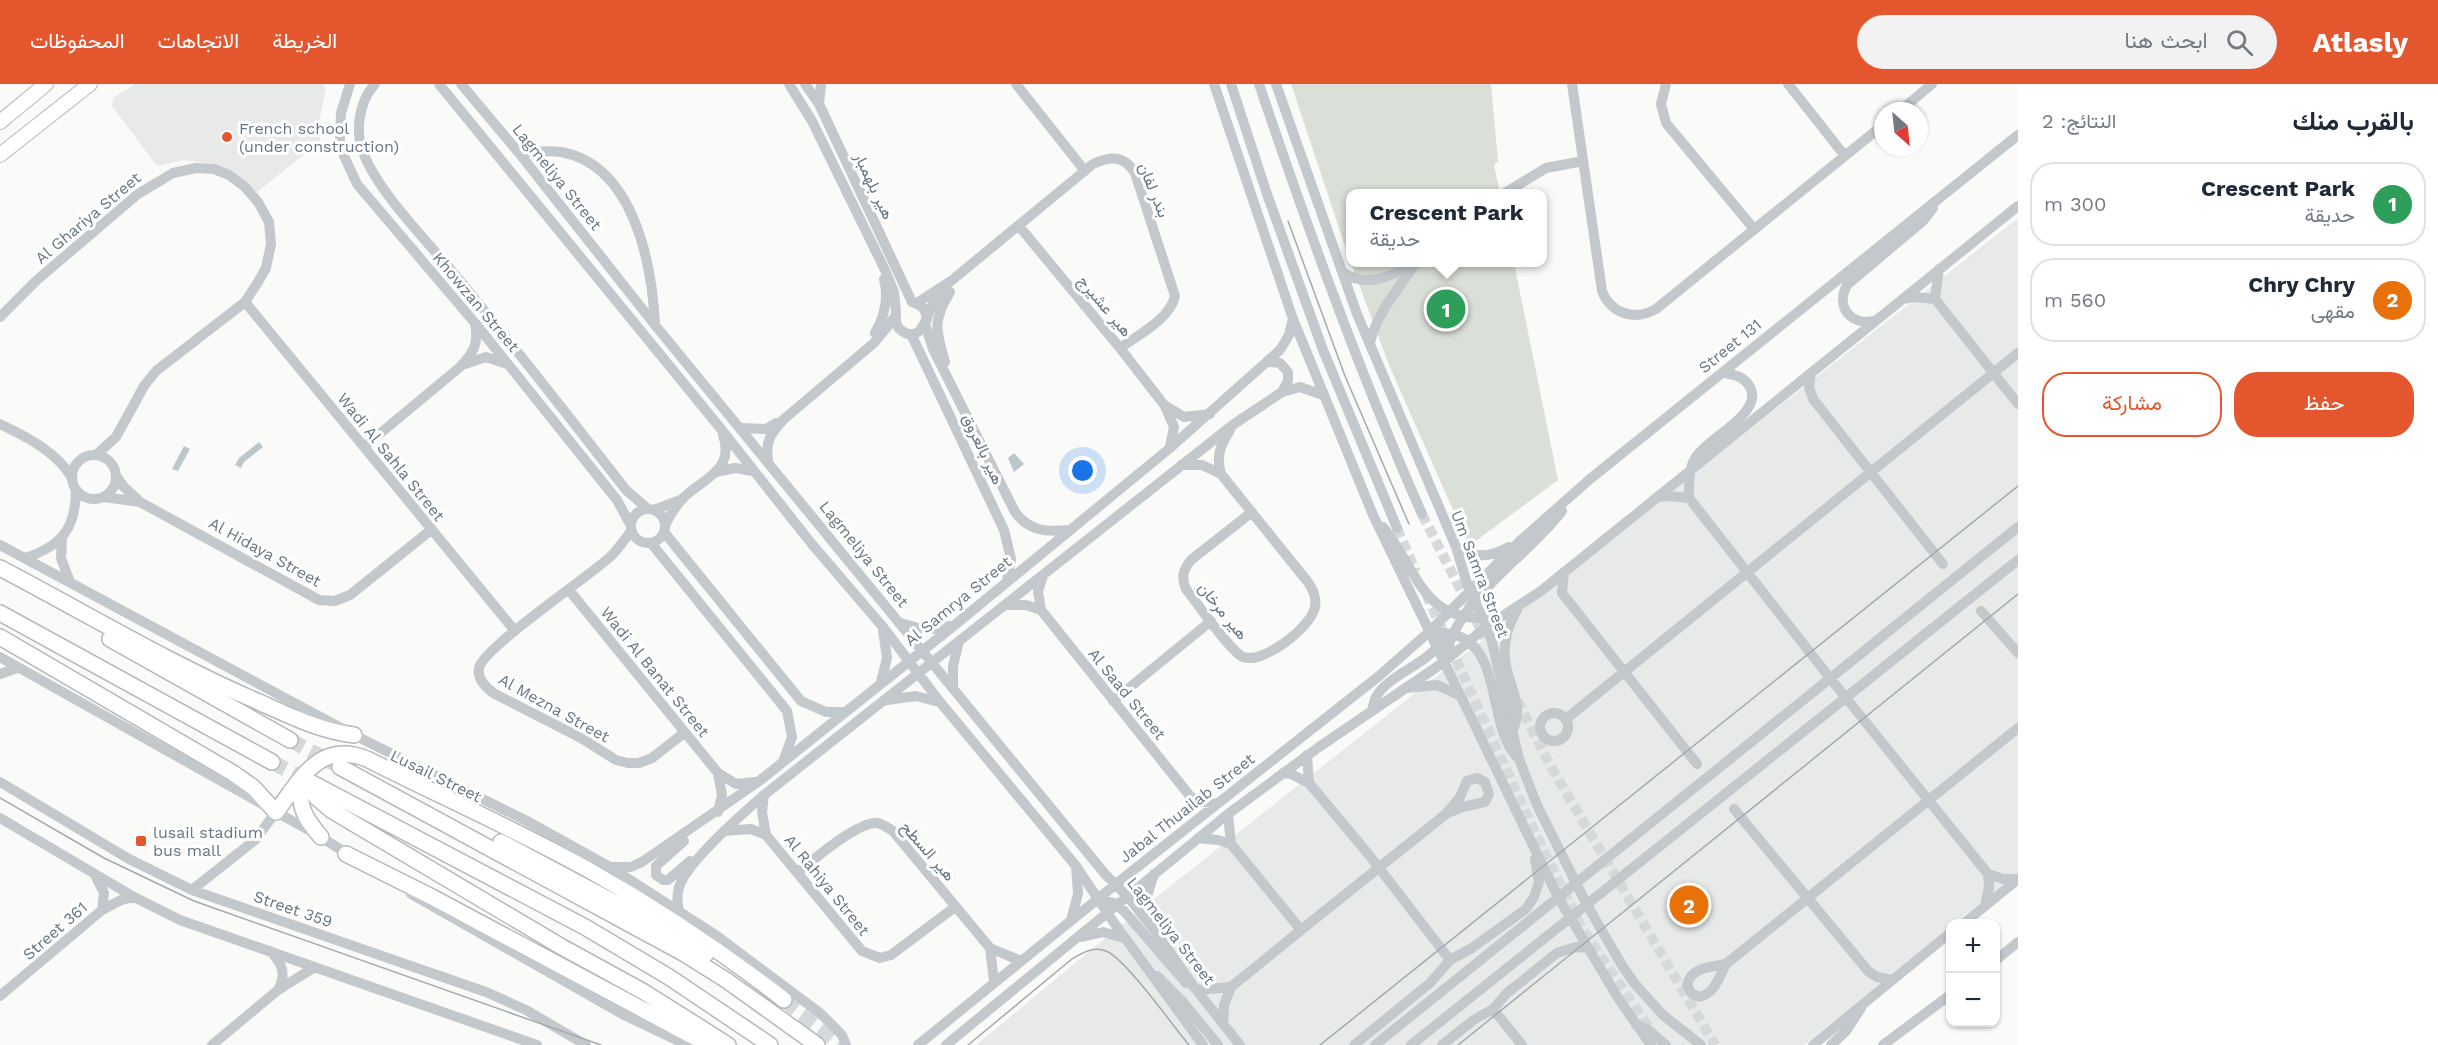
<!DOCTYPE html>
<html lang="ar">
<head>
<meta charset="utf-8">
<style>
  body { margin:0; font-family:"Work Sans",Vazirmatn,sans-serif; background:#f2f2f3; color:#1f2937; direction:rtl }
  .controls { position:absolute; right:18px; bottom:18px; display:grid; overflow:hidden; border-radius:12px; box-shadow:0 2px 4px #0004 }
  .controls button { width:54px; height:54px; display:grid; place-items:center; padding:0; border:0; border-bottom:2px solid #e0e1e3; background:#fff; color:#1f2937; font:30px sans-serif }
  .compass { position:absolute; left:1874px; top:18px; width:54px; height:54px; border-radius:50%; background:#fff; box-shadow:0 2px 4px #0004; rotate:153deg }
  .you { position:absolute; left:1083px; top:387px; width:21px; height:21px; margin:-15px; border:4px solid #fff; border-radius:50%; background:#1a73e8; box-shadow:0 0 0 9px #1a73e833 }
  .badge { display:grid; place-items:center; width:39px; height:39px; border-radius:50%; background:#e4572e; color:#fff; font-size:20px; font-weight:700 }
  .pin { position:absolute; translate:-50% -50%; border:3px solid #fff; box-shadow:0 2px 6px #0006 }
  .popup { position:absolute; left:1346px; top:105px; width:201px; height:78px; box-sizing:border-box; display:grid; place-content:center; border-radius:12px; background:#fff; filter:drop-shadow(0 2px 4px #0005); font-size:20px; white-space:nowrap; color:#747a83 }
  .popup b { font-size:22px; color:#1f2937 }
  .popup::after { content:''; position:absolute; left:50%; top:100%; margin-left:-12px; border:12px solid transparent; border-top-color:#fff }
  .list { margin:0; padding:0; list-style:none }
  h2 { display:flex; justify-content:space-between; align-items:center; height:78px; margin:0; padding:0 24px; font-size:26px }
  h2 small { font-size:20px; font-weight:400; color:#747a83 }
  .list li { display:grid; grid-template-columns:39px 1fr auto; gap:18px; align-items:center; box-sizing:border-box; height:84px; margin:0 12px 12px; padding:0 12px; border:2px solid #e0e1e3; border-radius:24px }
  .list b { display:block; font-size:22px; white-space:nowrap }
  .list p { margin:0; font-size:20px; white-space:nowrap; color:#747a83 }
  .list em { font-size:20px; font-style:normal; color:#747a83 }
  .actions { display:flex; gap:12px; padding:18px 24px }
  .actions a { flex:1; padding:14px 0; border:2px solid #e4572e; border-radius:24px; text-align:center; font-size:21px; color:#e4572e }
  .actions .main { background:#e4572e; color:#fff }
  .icon { flex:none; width:33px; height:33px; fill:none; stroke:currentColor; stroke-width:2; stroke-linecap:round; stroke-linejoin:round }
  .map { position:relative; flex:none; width:2018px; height:961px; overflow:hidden; direction:ltr }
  header { display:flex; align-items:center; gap:36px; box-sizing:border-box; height:84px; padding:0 30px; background:#e4572e; color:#fff }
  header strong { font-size:28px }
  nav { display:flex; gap:33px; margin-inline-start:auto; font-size:21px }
  .search { width:420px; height:54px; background:#f2f2f3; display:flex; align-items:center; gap:15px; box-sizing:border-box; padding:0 21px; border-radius:33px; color:#747a83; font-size:22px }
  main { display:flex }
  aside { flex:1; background:#fff }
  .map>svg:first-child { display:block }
  .built { fill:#e8e9e9 }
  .green { fill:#dadfd7 }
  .water { fill:#bbc7cb }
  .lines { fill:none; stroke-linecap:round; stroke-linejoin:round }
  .minor-tunnel { stroke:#d5d9db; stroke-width:10; stroke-dasharray:10 5; stroke-linecap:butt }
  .highway-tunnel { stroke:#d5d9db; stroke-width:15; stroke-dasharray:15 8; stroke-linecap:butt }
  .major-casing { stroke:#b5babe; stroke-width:16 }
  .highway-casing { stroke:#b4b9bd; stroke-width:18 }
  .minor { stroke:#c3c8cc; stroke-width:10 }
  .major { stroke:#fff; stroke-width:14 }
  .highway { stroke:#fff; stroke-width:15 }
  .tram { stroke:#a2aab0; stroke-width:1.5 }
  .poi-dot { fill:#e4572e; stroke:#fff; stroke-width:2 }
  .labels { text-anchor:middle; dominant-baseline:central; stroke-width:6; stroke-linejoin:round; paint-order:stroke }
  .poi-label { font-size:16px; fill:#657683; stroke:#fff; text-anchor:start }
  .street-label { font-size:16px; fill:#657683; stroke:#fff }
</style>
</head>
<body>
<header>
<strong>Atlasly</strong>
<div class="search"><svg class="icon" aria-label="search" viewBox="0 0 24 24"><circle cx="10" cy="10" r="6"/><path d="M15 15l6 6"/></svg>ابحث هنا</div>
<nav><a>الخريطة</a><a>الاتجاهات</a><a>المحفوظات</a></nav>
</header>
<main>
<aside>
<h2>بالقرب منك<small>النتائج: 2</small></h2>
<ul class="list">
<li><span class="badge" style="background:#2e9e5b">1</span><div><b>Crescent Park</b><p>حديقة</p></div><em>300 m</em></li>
<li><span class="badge" style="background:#e8710a">2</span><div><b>Chry Chry</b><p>مقهى</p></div><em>560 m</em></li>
</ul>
<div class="actions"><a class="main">حفظ</a><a>مشاركة</a></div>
</aside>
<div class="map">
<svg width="2018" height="961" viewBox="0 0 2018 961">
  <rect width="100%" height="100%" fill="#fafaf8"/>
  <path class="built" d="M135,0H323L326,4L320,33V58L257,108L216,81L184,76L157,82L112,22L113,14Z
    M2018,134V789L1955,839L1950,840V843L1804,961H976L1126,837Z"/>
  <path class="green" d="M1291,0H1491L1498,77L1494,81L1500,109L1350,110V177Z
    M1351,179H1514L1558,396L1469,462L1389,281Z"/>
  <path class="water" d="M259,358L263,363L244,378L241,384L235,381L239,374Z
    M184,362L190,365L178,387L172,385Z
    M1014,369L1024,380L1014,388L1008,374Z"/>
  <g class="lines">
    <path class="minor-tunnel" d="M1422,430L1485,554
      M1397,444L1416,488
      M1426,510L1442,545
      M1450,562L1530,738L1581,843L1654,951
      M1517,616L1551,683L1715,961"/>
    <path class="highway-tunnel" d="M290,656L335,680
      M272,678L306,696
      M784,916L841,961"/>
    <g class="major-casing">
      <path id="major" d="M0,38L46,0
        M0,71L90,0"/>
    </g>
    <g class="highway-casing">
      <path id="highway" d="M0,484C86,529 170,580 259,618C290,632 320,647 354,651
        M0,529L272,678
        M0,553L233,689L253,703L276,728C301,695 319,656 367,675C440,712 515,745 587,785C656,824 721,867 784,916
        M110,555L290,656
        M340,683L683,869L726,896L817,961
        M306,696L585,843L669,893L770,961
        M306,696L316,713L331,726L562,863L644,908L728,961
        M299,697C300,724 303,732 321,753
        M501,758L672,849L706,870
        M346,770L432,813L709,961"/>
    </g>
    <path class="minor" d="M350,0L341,29L340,56L344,72L357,100L475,239L617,416L631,442
      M375,0C359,17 355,47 363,68C377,107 429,159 456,192C514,262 570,334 626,406L648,425
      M439,0L721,345L811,459L883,543L940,618L1076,782L1112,836L1203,961
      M461,0L519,69L655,241L1105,790L1127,812L1155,847L1194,903L1240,961
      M789,0L812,37L885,186L894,208L896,228
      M805,0L819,20L835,54L912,218
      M1016,0L1085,87
      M1214,0L1293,235L1373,431L1558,813L1618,914L1651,961
      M1231,0L1267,110L1323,266L1397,444
      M1259,0C1308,145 1360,290 1422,430
      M1276,0L1357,230L1456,463L1469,506L1483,534L1492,558L1519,675L1537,721L1587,821L1623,883L1635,900L1663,931L1701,961
      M1572,0L1602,207C1611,230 1635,237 1656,225L1883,41
      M1666,0L1661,20L1666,39L1754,145
      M1788,0L1845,72
      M819,20L821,0
      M1900,27L1932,0
      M519,69C533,68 548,66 561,68C634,81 652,180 655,241
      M1503,110L1546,84L1583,77
      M1019,142L1120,264L1165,322L1174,343L1170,363
      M1939,185L1935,215L2018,320
      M1343,188C1365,205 1392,192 1413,180
      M1903,215L1914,213L1935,215
      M245,218L515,547
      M912,218C922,220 927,226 927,236
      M917,219L951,197L1093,80C1111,72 1124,71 1135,89L1175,212C1170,235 1138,251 1120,264
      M896,230C895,237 896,243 902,247C920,259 926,236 931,224C934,217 941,211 946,204
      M0,233L37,196L138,110L173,89L196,84L214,85L229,91L244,102L258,118L269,138L271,160L266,184L258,198L245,218L156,287L144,302L116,353L96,371
      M1875,237C1851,242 1835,223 1847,201L1923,137L1933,124
      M925,240L933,265L1015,428C1030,448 1047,448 1070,446
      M875,249C885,232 889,215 884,195
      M911,250L1004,446L1011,475L1007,497
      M1370,259C1377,228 1399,204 1416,179
      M945,278C936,246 932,238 950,208
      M1269,278L1280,279L1288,288V297L1282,308
      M465,280L486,273L507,280
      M1722,289C1733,290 1744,292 1750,303C1764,329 1709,353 1696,373C1688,385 1689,400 1689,414L1830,594L1988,790L2003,795H2018
      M1811,289L1809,303L1813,315L1943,480
      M1166,322L1184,333L1210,330
      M0,340C27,353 57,368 72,394
      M742,344L766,345L776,339
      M365,362L460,283C474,268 479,260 475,239
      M72 393a22 22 0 1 1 44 0a22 22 0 1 1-44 0Z
      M768,376C765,357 771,349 784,335L874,259L895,233
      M1181,381H1202L1221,390L1307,497C1313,505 1317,513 1315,523C1312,542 1263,581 1243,573C1230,567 1197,519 1186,505C1181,493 1183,486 1191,476L1252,428
      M716,388L735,384L753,387
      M1221,390C1216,372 1220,362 1230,346
      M116,392L124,403L138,416
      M104,413L140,418L319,516L335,517L350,511L431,446
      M1657,413L1669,412L1689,414
      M631 442a17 17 0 1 1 34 0a17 17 0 1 1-34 0Z
      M654,426L683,415
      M665,442C669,432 676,422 683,414C704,394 735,386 723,351
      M1383,443C1418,486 1421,537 1488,534
      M631,447C625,455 619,464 611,472C590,492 483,564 479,584C477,596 486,604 495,610L581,654L616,676L628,679H639L652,674L684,649
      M664,448L801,617L826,628H845
      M62,455L61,474L70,498
      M651,459L787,627L792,653L784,675
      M0,461L354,651L525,736L610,783L717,852L820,929L842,951L846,961
      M1456,463C1476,474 1489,474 1509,463
      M25,474C62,462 76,444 76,405
      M1564,488L1562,509L1697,680
      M1043,492L1038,507L1041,526L1190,712L1199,717L1217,720
      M569,506L718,689L736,700L755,698
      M1007,521H1026L1041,526
      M1981,527L2018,569
      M901,539L925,546L950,542
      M1429,548C1439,549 1451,548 1461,553C1501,571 1489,643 1516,672
      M0,573L321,753L352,773
      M1444,578C1456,513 1525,476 1562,427
      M0,590L17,584
      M881,598L887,574L883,546
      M1406,604L1437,601L1461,612
      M953,605V582L959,557
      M887,616L916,612L939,618
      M1113,617L1211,537
      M1372,627C1373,623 1374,617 1376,613C1389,590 1425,582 1441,558
      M1540 643a14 14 0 1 1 28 0a14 14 0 1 1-28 0Z
      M1566,635L2018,269
      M1513,644C1525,625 1507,596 1505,576C1503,557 1508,542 1517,526
      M1307,671L1309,699
      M1283,689L1291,690L1309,699L1369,771L1450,876
      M0,698L129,775L192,806L486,908L526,926L586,961
      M764,711L762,728L766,751L862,867L880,874L891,871L955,823
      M1734,725L1868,887L1877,893L1892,896
      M718,728L722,711L718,689
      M1228,730L1231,760L1301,846L1446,730L1460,713L1467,697L1477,694L1485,698L1489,710L1485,718L1462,723L1446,730
      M0,734L134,813L180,836L537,961
      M724,747L751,745L766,751
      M1198,754L1218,756L1231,760
      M684,757L656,782V791L663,796H668L690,777
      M611,783H631L642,778L758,698L956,540L1170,364L1280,266L1289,251L1293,235
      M798,788C813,776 858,737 877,739C883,740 888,744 893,747L990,864L1021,877
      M96,793L104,809L102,826
      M192,806L255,756L276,728
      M411,810L624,931L687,961
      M1098,815L1114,819L1124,827L1186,899
      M1985,822L1989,803L1988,790
      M679,826C677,819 677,811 679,803C688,777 742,730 764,711L1234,340L1282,308L1300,303L1323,311
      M1071,836L1078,810L1076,782
      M1152,838L1147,812L1154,790
      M1963,840L2018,795
      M1082,853L1103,848L1124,854
      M990,864L994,898
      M270,867C282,879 287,890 278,906
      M1996,876L2018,858
      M1726,880L2018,644
      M1726,880C1719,893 1715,910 1699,913L1691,909L1687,901C1691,883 1711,883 1726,880Z
      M1157,892L1182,917L1218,961
      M1197,906L1231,903
      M0,912L102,826L121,816L134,813
      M1493,925L1522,961
      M1223,940L1224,921L1231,903L1301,846
      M1636,941L1647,945L1666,961
      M212,961L278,906L315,883
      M918,961L1126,792L1379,592L1429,548L1520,457L1590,395L2018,51
      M946,961L1228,730L1319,663L1444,578L1486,543L1541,507L2018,122
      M1354,961L1430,899L1450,876L1472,864L1526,825L1534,813L1539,798L1535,775
      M1375,961L2018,443
      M1411,961L2018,476
      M1442,961L1475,935L1493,925L1507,909L1557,869L1576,863L1588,864
      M1813,961L1950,849
      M1831,961L1846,947L1861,924
      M1883,961L1950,911"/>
    <use href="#major" class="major"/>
    <use href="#highway" class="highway"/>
    <path class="tram" d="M1288,137L1345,292L1409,440
      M0,714L104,774L194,817L601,961
      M968,961L1072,875C1082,869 1093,862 1106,867C1125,874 1173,942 1189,961
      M1320,961L2018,402
      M1458,961L2018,510"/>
  </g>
  <g class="poi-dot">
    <circle cx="227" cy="53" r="6"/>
    <rect x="135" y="751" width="12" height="12" rx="3"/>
  </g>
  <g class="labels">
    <g class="poi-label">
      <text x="239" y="44">French school<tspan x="239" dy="18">(under construction)</tspan></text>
      <text x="153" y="748">lusail stadium<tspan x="153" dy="18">bus mall</tspan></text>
    </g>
    <g class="street-label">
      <text transform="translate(557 93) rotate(51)">Lagmeliya Street</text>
      <text transform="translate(874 102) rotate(65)">هير بلهمبار</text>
      <text transform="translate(1154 106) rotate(68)">بندر لفان</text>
      <text transform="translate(88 134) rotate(-40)">Al Ghariya Street</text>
      <text transform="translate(476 218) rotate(50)">Khowzan Street</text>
      <text transform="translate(1105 222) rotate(50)">هير عشيرج</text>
      <text transform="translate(1730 262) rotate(-39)">Street 131</text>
      <text transform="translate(983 365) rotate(65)">هير بالعروق</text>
      <text transform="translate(391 373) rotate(51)">Wadi Al Sahla Street</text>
      <text transform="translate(265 468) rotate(29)">Al Hidaya Street</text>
      <text transform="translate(864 470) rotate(51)">Lagmeliya Street</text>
      <text transform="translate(1480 490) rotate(69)">Um Samra Street</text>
      <text transform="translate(958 517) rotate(-39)">Al Samrya Street</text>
      <text transform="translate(1223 527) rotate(51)">هير مرخان</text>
      <text transform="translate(655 588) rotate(51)">Wadi Al Banat Street</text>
      <text transform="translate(1127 610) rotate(51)">Al Saad Street</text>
      <text transform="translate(554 624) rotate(29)">Al Mezna Street</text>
      <text transform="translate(436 692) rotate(26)">Lusail Street</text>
      <text transform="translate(1187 724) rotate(-38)">Jabal Thuailab Street</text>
      <text transform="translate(928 767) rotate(49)">هير السطح</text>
      <text transform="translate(827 801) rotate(51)">Al Rahiya Street</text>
      <text transform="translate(293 825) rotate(19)">Street 359</text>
      <text transform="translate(55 847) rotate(-41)">Street 361</text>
      <text transform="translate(1171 847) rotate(52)">Lagmeliya Street</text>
    </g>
  </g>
</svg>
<div class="controls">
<button>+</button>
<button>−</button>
</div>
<svg class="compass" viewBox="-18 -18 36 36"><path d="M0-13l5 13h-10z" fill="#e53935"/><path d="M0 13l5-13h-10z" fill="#747a83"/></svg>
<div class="you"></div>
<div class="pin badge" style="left:1446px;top:225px;background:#2e9e5b">1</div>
<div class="popup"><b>Crescent Park</b>حديقة</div>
<div class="pin badge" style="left:1689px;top:821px;background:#e8710a">2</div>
</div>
</main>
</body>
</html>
